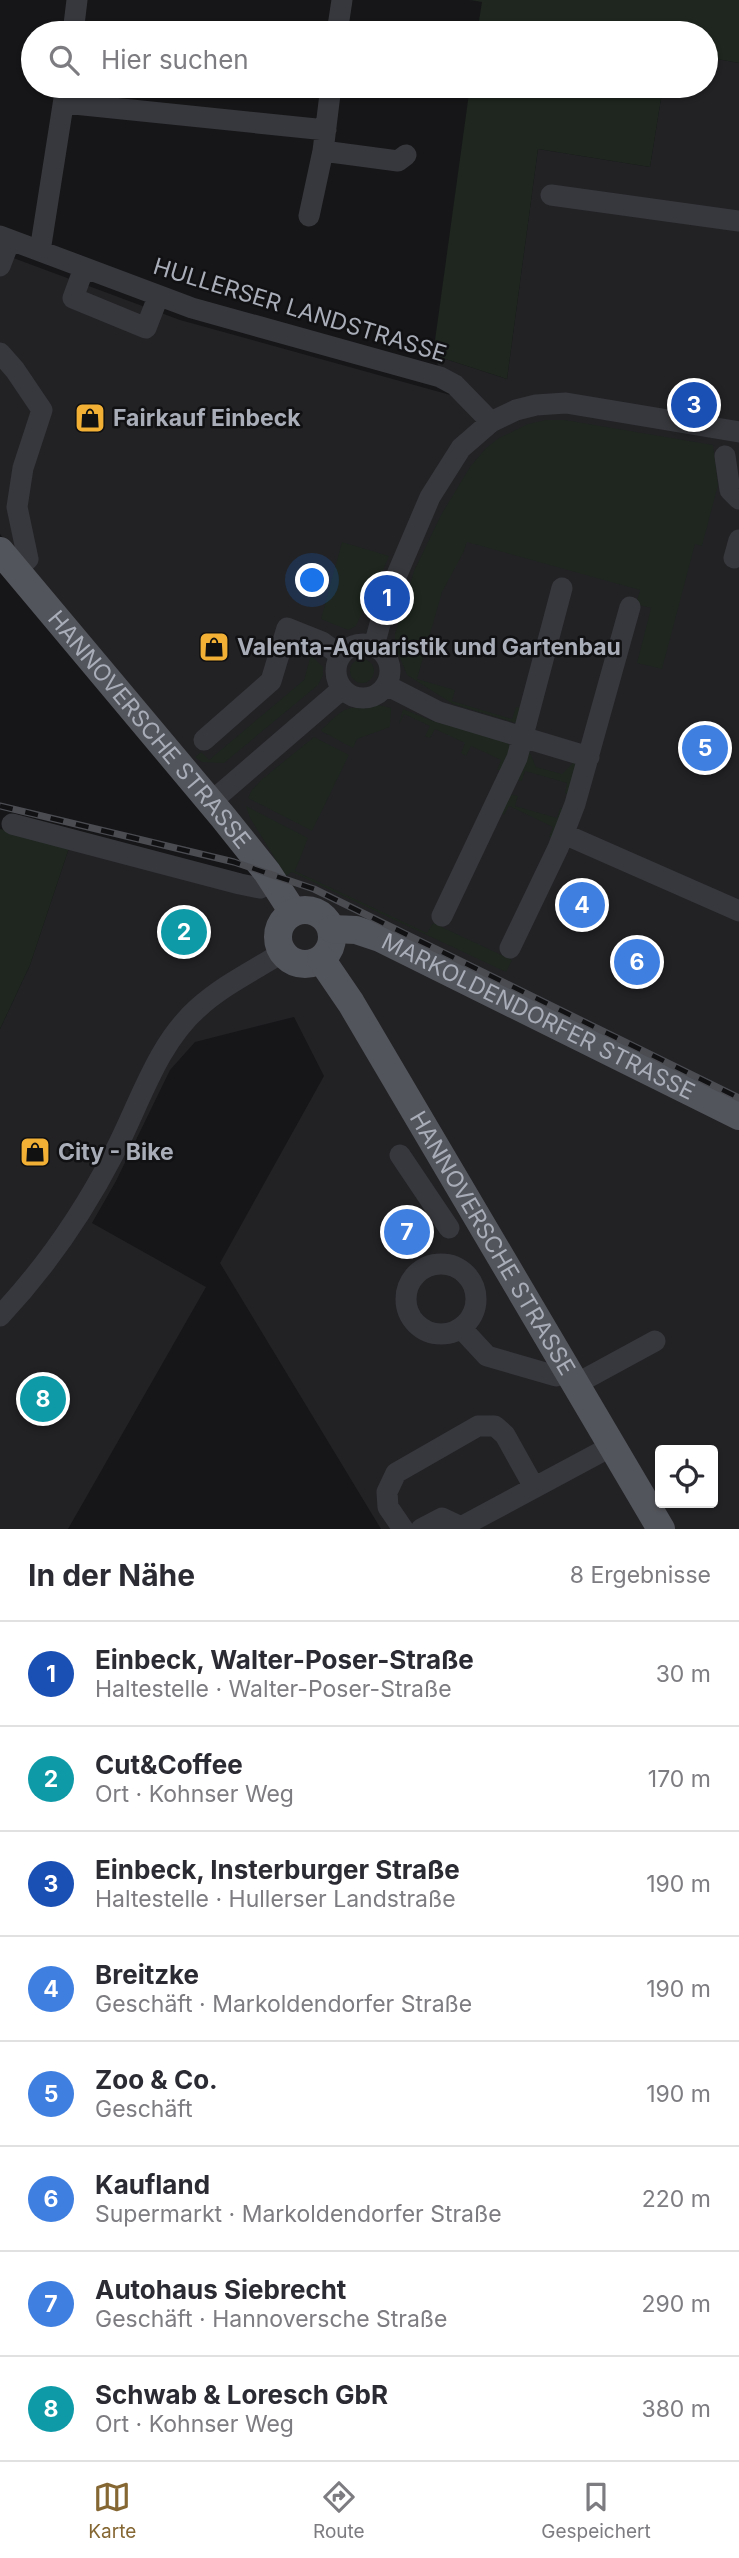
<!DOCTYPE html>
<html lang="de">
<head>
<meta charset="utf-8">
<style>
  body { margin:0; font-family:Inter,sans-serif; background:#f2f2f3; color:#2b2b33 }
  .controls { position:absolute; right:21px; bottom:21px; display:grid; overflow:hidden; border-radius:7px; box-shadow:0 2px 5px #0004 }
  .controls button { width:63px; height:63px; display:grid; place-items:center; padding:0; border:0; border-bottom:2px solid #e1e1e2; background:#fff; color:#2b2b33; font:35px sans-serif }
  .you { position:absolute; left:313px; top:581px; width:24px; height:24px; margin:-18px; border:5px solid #fff; border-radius:50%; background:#1a73e8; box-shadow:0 0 0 10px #1a73e833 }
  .badge { display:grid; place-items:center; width:46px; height:46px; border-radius:50%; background:#856733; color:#fff; font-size:23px; font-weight:700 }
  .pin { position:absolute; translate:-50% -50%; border:4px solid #fff; box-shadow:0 2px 7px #0006 }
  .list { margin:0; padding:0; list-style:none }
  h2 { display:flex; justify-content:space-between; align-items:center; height:91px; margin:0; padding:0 28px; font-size:30px }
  h2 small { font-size:23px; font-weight:400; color:#7c7c81 }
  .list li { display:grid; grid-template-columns:46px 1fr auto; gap:21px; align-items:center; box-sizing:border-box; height:105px; padding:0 28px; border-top:2px solid #e1e1e2 }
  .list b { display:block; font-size:26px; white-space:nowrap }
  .list p { margin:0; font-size:23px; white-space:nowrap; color:#7c7c81 }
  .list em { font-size:23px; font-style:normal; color:#7c7c81 }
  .icon { flex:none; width:38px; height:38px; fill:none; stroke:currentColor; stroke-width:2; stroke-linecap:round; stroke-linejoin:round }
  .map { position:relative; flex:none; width:739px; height:1529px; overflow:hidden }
  .search { position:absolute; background:#fff; box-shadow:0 2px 5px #0004; left:21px; right:21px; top:21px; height:77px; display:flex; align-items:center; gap:18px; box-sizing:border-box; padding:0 24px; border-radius:38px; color:#7c7c81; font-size:26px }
  .sheet { height:931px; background:#fff }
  nav { display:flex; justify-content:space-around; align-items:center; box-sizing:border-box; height:98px; border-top:2px solid #e1e1e2; background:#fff; font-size:19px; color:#7c7c81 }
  nav a { display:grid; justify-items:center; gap:4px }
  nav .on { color:#856733 }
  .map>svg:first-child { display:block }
  .built { fill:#222225; fill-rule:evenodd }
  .green { fill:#1e261f }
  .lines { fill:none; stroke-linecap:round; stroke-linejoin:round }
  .minor { stroke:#37383d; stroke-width:21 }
  .major { stroke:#53555c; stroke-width:28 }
  .rail-casing { stroke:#4a4c52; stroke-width:7 }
  .rail { stroke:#111113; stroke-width:4.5; stroke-dasharray:13; stroke-linecap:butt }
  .labels { text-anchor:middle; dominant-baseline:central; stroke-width:5; stroke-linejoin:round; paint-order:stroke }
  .street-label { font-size:23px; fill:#a8adb8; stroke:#111113 }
  .poi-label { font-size:23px; font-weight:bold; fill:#a8adb8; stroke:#111113; text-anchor:start }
</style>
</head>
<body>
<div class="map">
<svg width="739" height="1529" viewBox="0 0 739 1529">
  <rect width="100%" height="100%" fill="#161618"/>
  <path class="built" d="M706,57L739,63V1529H381L220,1263L324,1076L294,1017L195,1042L170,1070L116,1181L92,1223L206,1287L68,1529H0V1029L30,965L70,845L260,894L283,878L0,534V253L180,320L454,396L433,355L507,379L538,149L650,167L663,86H706ZM660,1450H713V1503H660Z"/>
  <path class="green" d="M470,0H739V63L706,57V33H477L482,2Z
    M470,86H663L650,167L538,149L507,379L433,355Z
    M546,420H565L713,445L718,485L702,546L695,544L662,669L637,663L651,608L639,605L637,601L640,590L467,542L463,553L442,592L417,679L455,690L452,701L512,719L516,707L521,708L516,723L453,704L407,675L395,646V634L414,571L441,515L470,467L486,448L499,438L528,424Z
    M342,542L389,556L381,575H379L356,626L348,630L321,619Z
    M311,655L323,667V675L318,685L224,763L202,762L195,757L201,752L209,760L304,680Z
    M350 671a12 12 0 1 1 24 0a12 12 0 1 1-24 0Z
    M378,705L391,708L390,727L357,739L353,748L321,731L322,729C330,722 339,711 350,708C360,706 365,710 378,705Z
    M403,709L433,721L507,742L510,747L502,769L497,770L501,760L471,746L466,756L461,753L465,743L435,729L430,738L425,736L430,726L404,714L399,724Z
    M314,737L349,755L312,831L248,798L252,790L261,780Z
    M529,750L536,767L562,774L573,763L577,764L568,794L565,793L567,783L525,771L522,781L517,780Z
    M509,794L518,796L515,806L557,818L560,808L564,809L552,838L549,837L553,827L509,806L504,815L501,813Z
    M246,806L308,838L295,871L427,933L433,923L512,960L506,972L292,872L286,876L250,818Z
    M0,829L70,845L30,965L0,1029Z"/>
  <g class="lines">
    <path class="minor" d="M73,33L77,0
      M337,33L342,0
      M64,103L326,130
      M323,151L398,161L406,155
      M551,195L739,221
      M309,216L323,151L331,86
      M0,236L192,308L440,377L455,385L491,422
      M40,251L66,86
      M0,266L10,240
      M84,268L73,298L146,328L158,297
      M0,353L15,370L42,410L23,468L17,507L28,559L16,570
      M725,456L730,490L739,499
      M734,558L739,540
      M336 671a27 27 0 1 1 54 0a27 27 0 1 1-54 0Z
      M374,646L387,598L430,497L461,448L491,422L516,410L536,405L566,403L739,432
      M386,685L439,712L589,757
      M204,740L271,681L287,628L322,642L340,655
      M211,802L342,689
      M12,824L240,884L260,888L274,882
      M564,834L739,911
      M442,916L517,758L562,588
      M510,948L558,848L575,804L630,607
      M400,1155L449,1228
      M406 1299a35 35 0 1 1 70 0a35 35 0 1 1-70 0Z
      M0,1316C45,1268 83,1213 113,1155C139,1106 156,1045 198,1008C223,985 255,970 283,952
      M461,1328L487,1356L556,1376L568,1371
      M576,1384L655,1341
      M403,1529L388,1507L387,1492L396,1473L478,1426H495L505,1435L534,1487
      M421,1529L442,1518L461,1527L612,1446"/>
    <g class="major">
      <path id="s1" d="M0,551L223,817L267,872L293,912"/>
      <circle cx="305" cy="937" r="27"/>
      <path id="s2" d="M332,929L356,930L380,938L739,1116"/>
      <path id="s3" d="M321,959L351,1003L661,1529"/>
    </g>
    <g class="rail-casing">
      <path id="rail" d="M0,806L234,862L314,889L739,1098"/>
    </g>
    <use href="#rail" class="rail"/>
  </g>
  <defs>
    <g id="shop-square" transform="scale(1.575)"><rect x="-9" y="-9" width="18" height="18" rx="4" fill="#f2b134" stroke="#111113"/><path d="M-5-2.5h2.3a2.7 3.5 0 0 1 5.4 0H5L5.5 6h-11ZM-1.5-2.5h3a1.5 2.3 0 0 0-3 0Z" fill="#111"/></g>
  </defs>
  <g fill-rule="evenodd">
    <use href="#shop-square" x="90" y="418"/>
    <use href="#shop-square" x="214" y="647"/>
    <use href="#shop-square" x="35" y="1152"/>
  </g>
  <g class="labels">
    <g class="street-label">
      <text transform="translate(300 310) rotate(17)">HULLERSER LANDSTRASSE</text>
      <text stroke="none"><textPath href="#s1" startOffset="233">HANNOVERSCHE STRASSE</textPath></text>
      <text stroke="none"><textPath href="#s2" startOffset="226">MARKOLDENDORFER STRASSE</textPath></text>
      <text stroke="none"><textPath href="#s3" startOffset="332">HANNOVERSCHE STRASSE</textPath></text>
    </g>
    <g class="poi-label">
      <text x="113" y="418">Fairkauf Einbeck</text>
      <text x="237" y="647">Valenta-Aquaristik und Gartenbau</text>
      <text x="58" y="1152">City - Bike</text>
    </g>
  </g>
</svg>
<div class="controls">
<button><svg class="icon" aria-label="locate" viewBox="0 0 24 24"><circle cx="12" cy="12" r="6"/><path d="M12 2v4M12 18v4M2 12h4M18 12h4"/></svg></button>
</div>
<div class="you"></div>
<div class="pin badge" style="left:387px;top:598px;background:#1a4fb4">1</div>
<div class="pin badge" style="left:184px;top:932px;background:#0f9aa8">2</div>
<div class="pin badge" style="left:694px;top:405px;background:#1a4fb4">3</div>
<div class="pin badge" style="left:582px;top:905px;background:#3f7fe0">4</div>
<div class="pin badge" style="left:705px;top:748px;background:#3f7fe0">5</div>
<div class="pin badge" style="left:637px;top:962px;background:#3f7fe0">6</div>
<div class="pin badge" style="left:407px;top:1232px;background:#3f7fe0">7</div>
<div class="pin badge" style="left:43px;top:1399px;background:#0f9aa8">8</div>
<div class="search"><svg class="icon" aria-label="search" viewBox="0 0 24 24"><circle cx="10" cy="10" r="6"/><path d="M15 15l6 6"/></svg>Hier suchen</div>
</div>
<section class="sheet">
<h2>In der Nähe<small>8 Ergebnisse</small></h2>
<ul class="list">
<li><span class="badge" style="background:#1a4fb4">1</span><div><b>Einbeck, Walter-Poser-Straße</b><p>Haltestelle · Walter-Poser-Straße</p></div><em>30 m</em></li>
<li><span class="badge" style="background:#0f9aa8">2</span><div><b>Cut&amp;Coffee</b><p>Ort · Kohnser Weg</p></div><em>170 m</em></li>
<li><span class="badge" style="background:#1a4fb4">3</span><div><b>Einbeck, Insterburger Straße</b><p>Haltestelle · Hullerser Landstraße</p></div><em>190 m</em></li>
<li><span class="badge" style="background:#3f7fe0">4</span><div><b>Breitzke</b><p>Geschäft · Markoldendorfer Straße</p></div><em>190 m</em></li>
<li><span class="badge" style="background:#3f7fe0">5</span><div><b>Zoo &amp; Co.</b><p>Geschäft</p></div><em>190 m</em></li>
<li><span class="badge" style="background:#3f7fe0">6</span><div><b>Kaufland</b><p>Supermarkt · Markoldendorfer Straße</p></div><em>220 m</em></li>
<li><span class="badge" style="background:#3f7fe0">7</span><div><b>Autohaus Siebrecht</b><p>Geschäft · Hannoversche Straße</p></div><em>290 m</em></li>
<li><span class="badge" style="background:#0f9aa8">8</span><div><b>Schwab &amp; Loresch GbR</b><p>Ort · Kohnser Weg</p></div><em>380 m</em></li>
</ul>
</section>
<nav>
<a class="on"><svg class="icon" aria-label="map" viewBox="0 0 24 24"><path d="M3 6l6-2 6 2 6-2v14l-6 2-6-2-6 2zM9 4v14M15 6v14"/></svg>Karte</a>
<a><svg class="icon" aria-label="directions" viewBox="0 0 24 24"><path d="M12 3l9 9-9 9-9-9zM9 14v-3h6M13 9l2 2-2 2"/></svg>Route</a>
<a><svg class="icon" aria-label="saved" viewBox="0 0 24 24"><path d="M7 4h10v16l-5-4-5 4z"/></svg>Gespeichert</a>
</nav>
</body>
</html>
